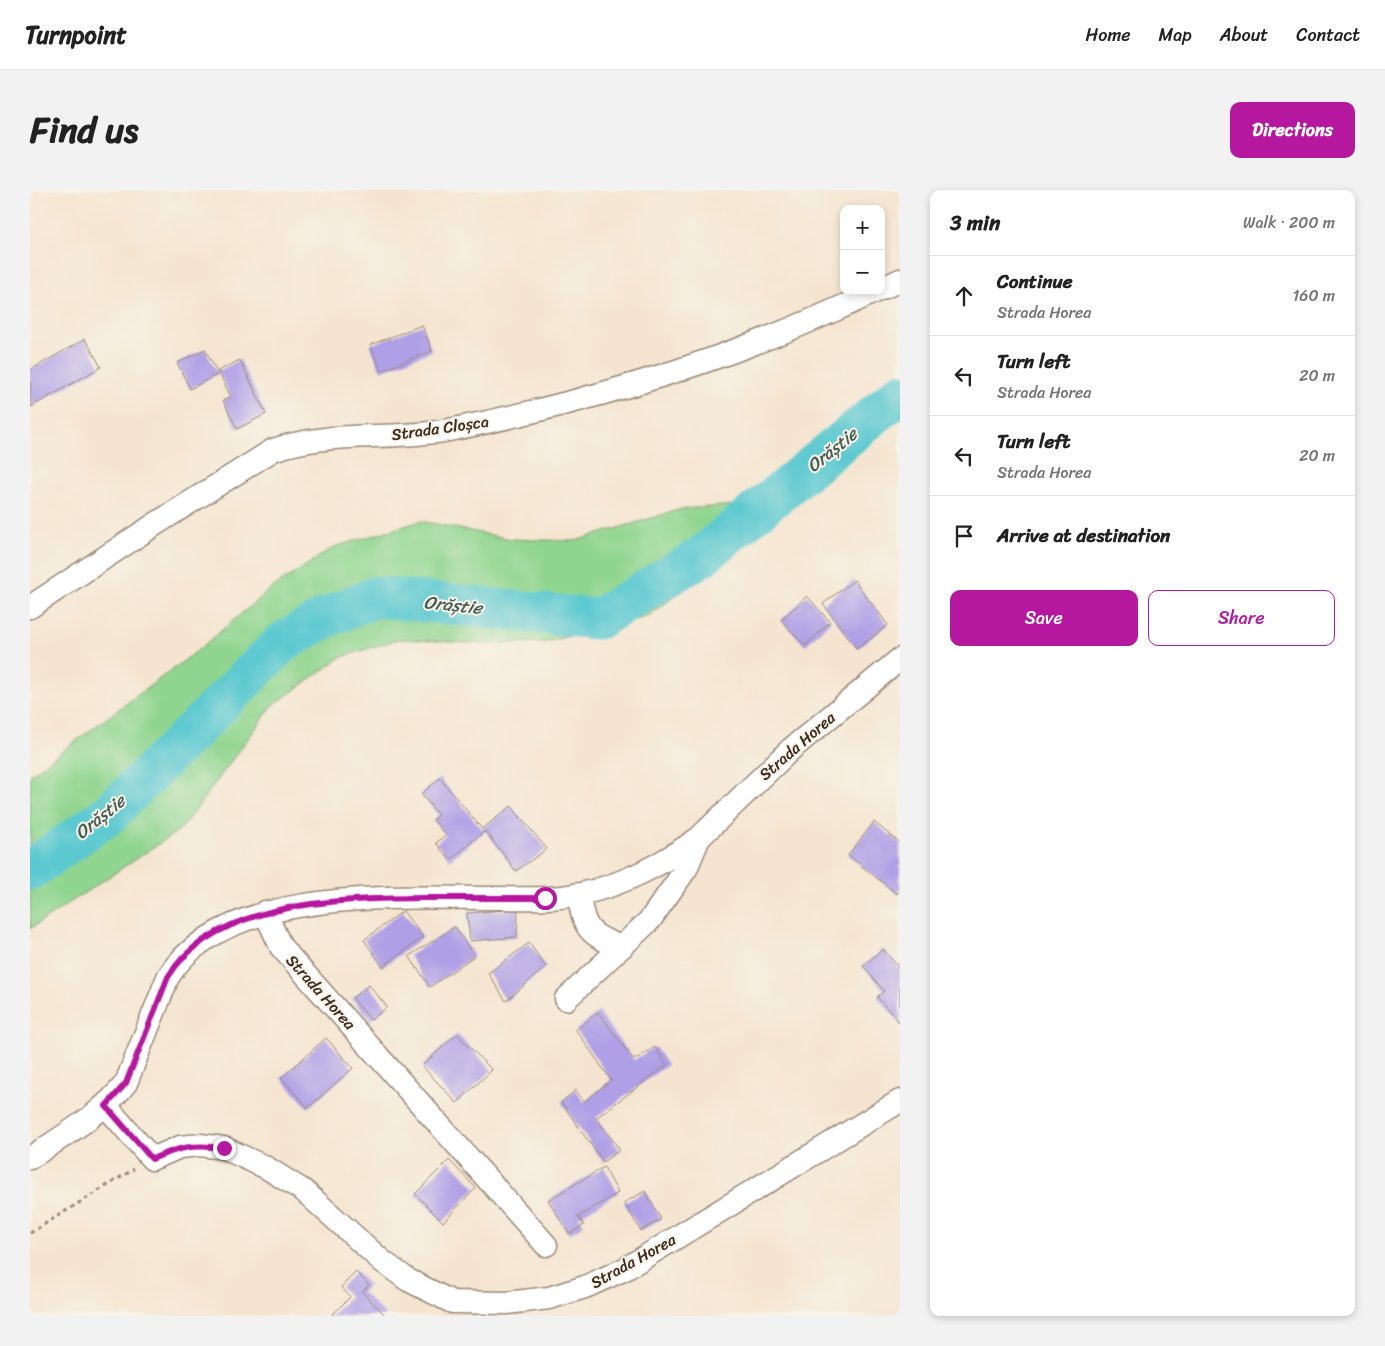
<!DOCTYPE html>
<html lang="en">
<head>
<meta charset="utf-8">
<style>
  body { margin:0; font-family:Sriracha,sans-serif; background:#f2f2f2; color:#222 }
  .controls { position:absolute; right:15px; top:15px; display:grid; overflow:hidden; border-radius:10px; box-shadow:0 2px 8px #0003 }
  .controls button { width:45px; height:45px; display:grid; place-items:center; padding:0; border:0; border-bottom:1px solid #e0e0e0; background:#fff; color:#222; font:25px sans-serif }
  .stop { position:absolute; width:15px; height:15px; margin:-11px; border:4px solid #b5179e; border-radius:50%; background:#fff }
  .stop.end { background:#b5179e; border-color:#fff; box-shadow:0 1px 5px #0008 }
  .list { margin:0; padding:0; list-style:none }
  h2 { display:flex; justify-content:space-between; align-items:center; height:65px; margin:0; padding:0 20px; font-size:21px }
  h2 small { font-size:16px; font-weight:400; color:#767676 }
  .list li { display:grid; grid-template-columns:32px 1fr auto; gap:15px; align-items:center; box-sizing:border-box; height:80px; padding:0 20px; border-top:1px solid #e0e0e0 }
  .list b { display:block; font-size:19px; white-space:nowrap }
  .list p { margin:0; font-size:16px; white-space:nowrap; color:#767676 }
  .list em { font-size:16px; font-style:normal; color:#767676 }
  .actions { display:flex; gap:10px; padding:15px 20px }
  .actions a { flex:1; padding:11px 0; border:1px solid #b5179e; border-radius:10px; text-align:center; font-size:18px; color:#b5179e }
  .actions .main { background:#b5179e; color:#fff }
  .icon { flex:none; width:28px; height:28px; fill:none; stroke:currentColor; stroke-width:2; stroke-linecap:round; stroke-linejoin:round }
  .map { position:relative; flex:none; width:870px; height:1126px; overflow:hidden; border-radius:10px }
  header { display:flex; align-items:center; gap:30px; box-sizing:border-box; height:70px; padding:0 25px; background:#fff; border-bottom:1px solid #e0e0e0 }
  header strong { font-size:24px }
  nav { display:flex; gap:28px; margin-inline-start:auto; font-size:18px }
  .intro { display:flex; align-items:center; justify-content:space-between; box-sizing:border-box; height:120px; padding:0 30px }
  h1 { margin:0; font-size:35px }
  .button { padding:12px 22px; border-radius:10px; background:#b5179e; color:#fff; font-size:18px; font-weight:700 }
  main { display:flex; gap:30px; padding:0 30px }
  aside { flex:1; background:#fff; border-radius:10px; box-shadow:0 2px 8px #0003 }
  .map>svg:first-child { display:block }
  .green { fill:#8fd58f; stroke:#658056 }
  .lines { fill:none; stroke-linecap:round; stroke-linejoin:round }
  .river { stroke:#5cc9d0; stroke-width:41 }
  .building { fill:#ae9fe6 }
  .minor-casing { stroke:#988877; stroke-width:25 }
  .path { stroke:#988877; stroke-width:3; stroke-dasharray:4 4; stroke-linecap:butt }
  .minor { stroke:#fff; stroke-width:22 }
  .route { stroke:#b5179e; stroke-width:6 }
  .labels { text-anchor:middle; dominant-baseline:central; stroke-width:4; stroke-linejoin:round; paint-order:stroke }
  .street-label { font-size:16px; fill:#3b2a1e; stroke:#f7f3e8 }
  .water-label { font-size:18px; font-style:italic; fill:#455a53; stroke:#f7f3e8 }
</style>
</head>
<body>
<header>
<strong>Turnpoint</strong>
<nav><a>Home</a><a>Map</a><a>About</a><a>Contact</a></nav>
</header>
<div class="intro"><h1>Find us</h1><a class="button">Directions</a></div>
<main>
<div class="map">
<svg width="870" height="1126" viewBox="0 0 870 1126">
  <rect width="100%" height="100%" fill="#f7f3e8"/>
  <filter id="ink" filterUnits="userSpaceOnUse"><feTurbulence type="fractalNoise" baseFrequency=".02" numOctaves="2"/><feDisplacementMap in="SourceGraphic" scale="10" xChannelSelector="R" yChannelSelector="G"/><feConvolveMatrix kernelMatrix="1 2 1 2 8 2 1 2 1" color-interpolation-filters="sRGB"/></filter>
  <filter id="wash" filterUnits="userSpaceOnUse"><feTurbulence type="fractalNoise" baseFrequency=".0096" numOctaves="4" result="noise"/><feDisplacementMap in="SourceGraphic" scale="20" xChannelSelector="R" yChannelSelector="G"/><feGaussianBlur stdDeviation="1.12" result="paint"/><feColorMatrix in="noise" values="0 0 0 0 0 0 0 0 0 0 0 0 0 0 0 0 0 1.4 0 .05"/><feComposite in="paint" operator="in"/></filter>
  <g filter="url(#wash)">
    <rect width="100%" height="100%" fill="#f5e5d0"/>
    <path class="green" d="M718,314L727,345L617,427L516,452L455,454L369,449L312,467L243,515L151,639L0,739V585L167,461L242,398L304,357L391,331L481,349L545,351L651,319Z"/>
    <g class="lines">
      <path class="river" d="M0,680L79,624L253,452L297,427L345,407L568,429L672,366L870,204"/>
    </g>
    <g id="blocks">
      <path class="building" d="M392,135L402,161L351,181L340,155Z
        M55,149L71,177L1,217L0,180Z
        M175,159L188,184L160,199L147,173Z
        M210,170L236,224L207,239L193,210L201,207L188,181Z
        M824,390L858,435L827,459L793,414Z
        M777,406L800,432L775,456L751,430Z
        M410,588L452,639L481,616L517,659L486,681L455,641L420,670L406,653L416,645L403,630L408,625L391,604Z
        M844,632L870,653V700L867,704L818,665Z
        M488,719L487,747L440,751L437,723Z
        M373,721L393,747L353,777L334,750Z
        M425,737L444,766L400,797L379,766Z
        M499,753L516,777L476,811L458,783Z
        M853,759L870,779V833L847,807L854,801L833,776Z
        M339,795L357,817L341,830L322,808Z
        M568,822L604,870L625,857L637,875L566,928L590,960L573,972L531,912L546,900L554,912L581,890L546,840Z
        M427,844L462,880L427,913L392,876Z
        M296,848L323,878L278,918L251,888Z
        M419,970L446,998L413,1032L385,1004Z
        M574,977L588,1003L548,1027L554,1035L539,1044L518,1010Z
        M615,1001L631,1029L611,1041L594,1013Z
        M326,1082L339,1095L332,1102L356,1126H301L320,1107L311,1097Z"/>
    </g>
  </g>
  <g filter="url(#ink)">
    <use href="#blocks" fill-opacity="0" stroke="#988877" stroke-width="1"/>
    <g class="lines">
      <g class="minor-casing">
        <path id="minor" d="M851,99L870,90
          M0,417L124,335L243,260C299,240 361,251 419,240C565,211 711,166 846,101
          M549,705C553,739 560,746 592,757
          M235,722L251,757L516,1055
          M536,809L620,730L656,679L669,648L760,560L870,469
          M76,916L122,969L150,957L170,955L194,958L237,978L274,1001L352,1071L378,1090L422,1112L477,1113L519,1108L555,1097L595,1079L870,911
          M0,968C34,945 70,926 96,893L138,787C195,695 372,708 466,708C494,708 523,710 550,704C594,695 632,674 669,648"/>
      </g>
      <path class="path" d="M0,1043L104,979"/>
      <use href="#minor" class="minor"/>
    </g>
  </g>
  <g class="lines" filter="url(#ink)">
    <path class="route" d="M194,958C163,954 150,957 122,969L76,916L96,893L138,787C186,709 315,709 396,708C436,708 475,708 515,708"/>
  </g>
  <g class="labels">
    <g class="street-label">
      <text transform="translate(410 238) rotate(-8)">Strada Cloșca</text>
      <text transform="translate(767 556) rotate(-41)">Strada Horea</text>
      <text transform="translate(291 802) rotate(48)">Strada Horea</text>
      <text transform="translate(603 1071) rotate(-29)">Strada Horea</text>
    </g>
    <g class="water-label">
      <text transform="translate(802 260) rotate(-39)">Orăștie</text>
      <text transform="translate(423 415) rotate(6)">Orăștie</text>
      <text transform="translate(70 627) rotate(-39)">Orăștie</text>
    </g>
  </g>
</svg>
<div class="controls">
<button>+</button>
<button>−</button>
</div>
<div class="stop" style="left:515px;top:708px"></div>
<div class="stop end" style="left:194px;top:958px"></div>
</div>
<aside>
<h2>3 min<small>Walk · 200 m</small></h2>
<ul class="list">
<li><svg class="icon" aria-label="ahead" viewBox="0 0 24 24"><path d="M12 20V5M6 11l6-6 6 6"/></svg><div><b>Continue</b><p>Strada Horea</p></div><em>160 m</em></li>
<li><svg class="icon" aria-label="left" viewBox="0 0 24 24"><path d="M17 20v-9H6M10 6l-5 5 5 5"/></svg><div><b>Turn left</b><p>Strada Horea</p></div><em>20 m</em></li>
<li><svg class="icon" aria-label="left" viewBox="0 0 24 24"><path d="M17 20v-9H6M10 6l-5 5 5 5"/></svg><div><b>Turn left</b><p>Strada Horea</p></div><em>20 m</em></li>
<li><svg class="icon" aria-label="arrive" viewBox="0 0 24 24"><path d="M6 21V4h12l-3 4 3 4H6"/></svg><div><b>Arrive at destination</b></div></li>
</ul>
<div class="actions"><a class="main">Save</a><a>Share</a></div>
</aside>
</main>
</body>
</html>
